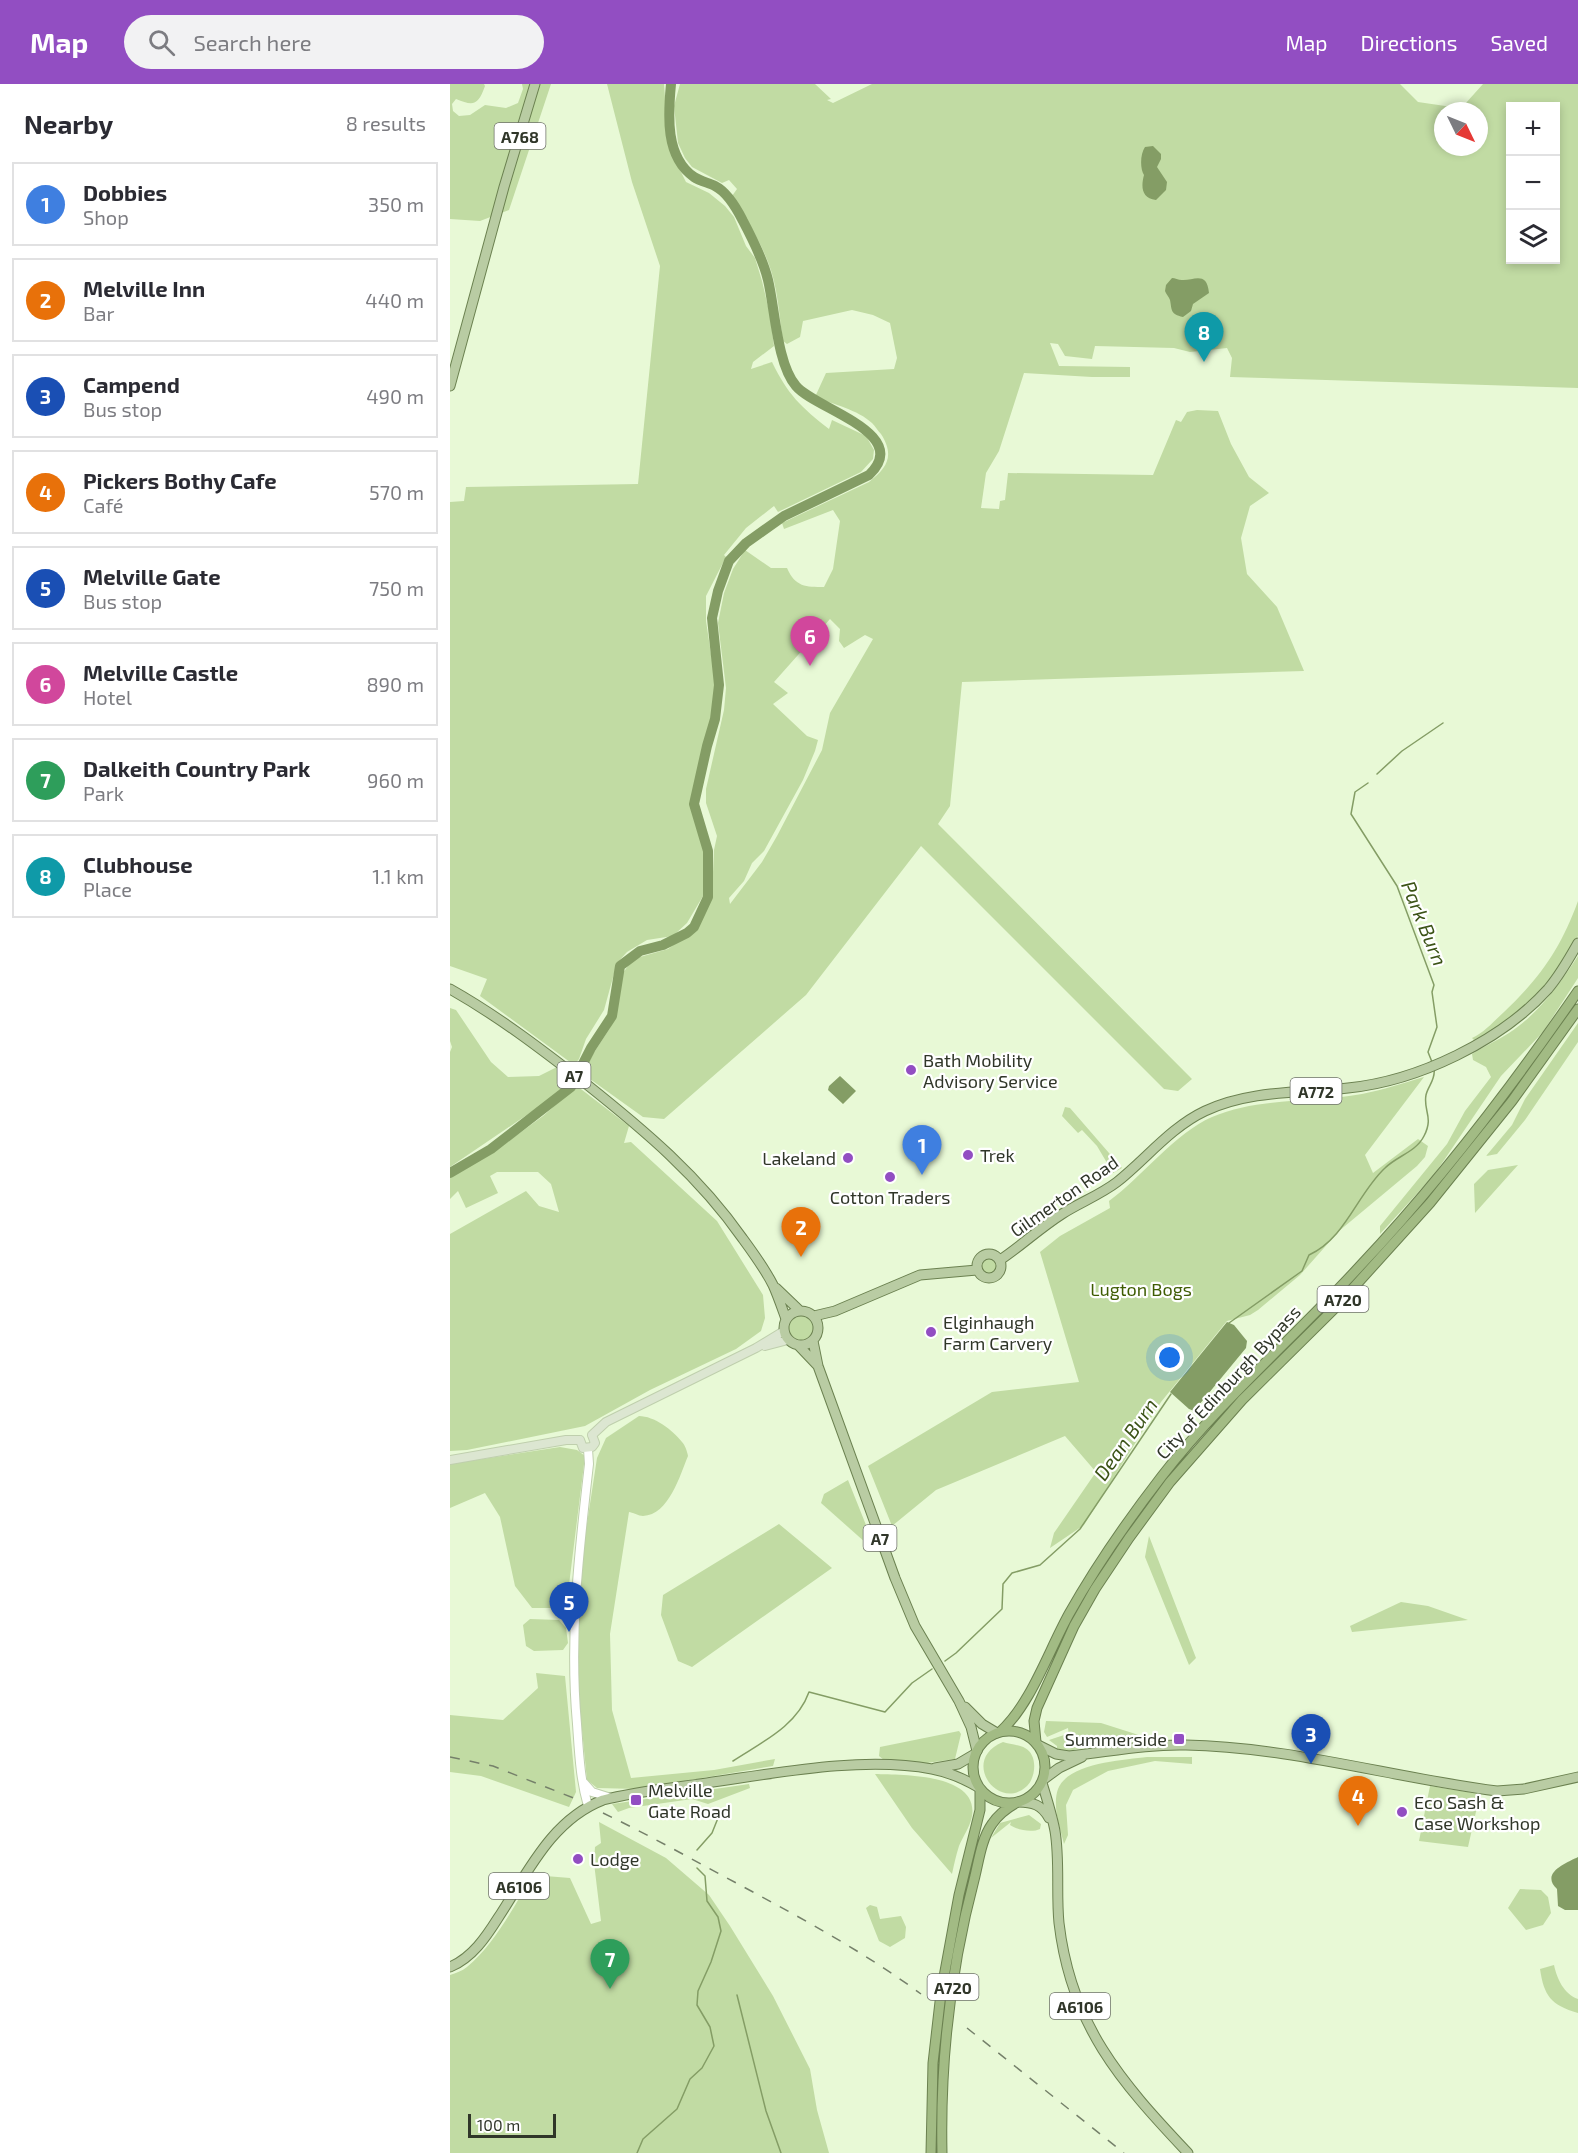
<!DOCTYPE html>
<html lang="en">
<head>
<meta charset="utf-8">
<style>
  body { margin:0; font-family:"Exo 2",sans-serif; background:#f2f2f3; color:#2b2b33 }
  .controls { position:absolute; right:18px; top:18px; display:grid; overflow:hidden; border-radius:0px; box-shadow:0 3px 9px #0003 }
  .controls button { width:54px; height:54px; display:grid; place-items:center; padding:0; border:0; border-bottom:2px solid #e1e1e2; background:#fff; color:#2b2b33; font:30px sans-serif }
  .compass { position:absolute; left:984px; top:18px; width:54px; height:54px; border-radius:50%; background:#fff; box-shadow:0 3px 9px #0003; rotate:133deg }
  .scale { position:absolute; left:18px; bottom:15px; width:88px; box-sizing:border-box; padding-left:6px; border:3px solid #303629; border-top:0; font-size:16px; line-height:21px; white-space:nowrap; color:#303629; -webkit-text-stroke:4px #fff; paint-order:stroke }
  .you { position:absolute; left:720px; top:1274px; width:21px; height:21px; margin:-15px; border:4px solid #fff; border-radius:50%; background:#1a73e8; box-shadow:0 0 0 9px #1a73e833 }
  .badge { display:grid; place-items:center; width:39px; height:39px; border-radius:50%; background:#924ec2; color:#fff; font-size:20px; font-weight:700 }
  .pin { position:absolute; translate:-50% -50px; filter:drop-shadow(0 2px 3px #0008) }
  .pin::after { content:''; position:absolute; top:32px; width:21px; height:18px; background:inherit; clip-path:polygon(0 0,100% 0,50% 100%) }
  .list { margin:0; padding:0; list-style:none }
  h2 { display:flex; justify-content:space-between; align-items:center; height:78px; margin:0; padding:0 24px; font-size:26px }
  h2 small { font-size:20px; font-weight:400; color:#7c7c81 }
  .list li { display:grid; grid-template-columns:39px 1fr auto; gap:18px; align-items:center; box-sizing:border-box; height:84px; margin:0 12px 12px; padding:0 12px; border:2px solid #e1e1e2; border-radius:0px }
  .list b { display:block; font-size:22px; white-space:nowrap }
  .list p { margin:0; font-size:20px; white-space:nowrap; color:#7c7c81 }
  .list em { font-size:20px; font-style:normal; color:#7c7c81 }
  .icon { flex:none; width:33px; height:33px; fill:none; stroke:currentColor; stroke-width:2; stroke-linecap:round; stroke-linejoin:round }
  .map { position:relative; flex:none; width:1128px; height:2069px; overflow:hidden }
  header { display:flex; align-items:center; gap:36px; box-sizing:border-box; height:84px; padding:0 30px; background:#924ec2; color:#fff }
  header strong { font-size:28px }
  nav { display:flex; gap:33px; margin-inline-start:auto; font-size:21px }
  .search { width:420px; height:54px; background:#f2f2f3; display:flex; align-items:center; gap:15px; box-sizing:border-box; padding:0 21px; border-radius:33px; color:#7c7c81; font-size:22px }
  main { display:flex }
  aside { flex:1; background:#fff }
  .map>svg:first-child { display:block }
  .green { fill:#c1dba3; fill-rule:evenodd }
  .water { fill:#849d65 }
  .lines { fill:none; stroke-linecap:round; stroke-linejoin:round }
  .stream { stroke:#849d65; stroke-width:1.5 }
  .river { stroke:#849d65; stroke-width:10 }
  .tertiary-casing { stroke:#bfcfad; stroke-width:10 }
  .secondary-casing { stroke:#bfcfad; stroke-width:10 }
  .primary-casing { stroke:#6b8150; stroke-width:11 }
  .trunk-casing { stroke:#6b8150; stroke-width:11 }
  .tertiary { stroke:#fff; stroke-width:8 }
  .secondary { stroke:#dce6d1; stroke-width:8 }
  .primary { stroke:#b9cca3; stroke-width:9 }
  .trunk { stroke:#a2bb84; stroke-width:9 }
  .rail { stroke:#75806a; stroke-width:1.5; stroke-dasharray:10 10; stroke-linecap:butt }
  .poi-dot { fill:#924ec2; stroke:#fff; stroke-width:2 }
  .labels { text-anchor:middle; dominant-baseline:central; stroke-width:4.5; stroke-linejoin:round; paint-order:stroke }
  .shield { fill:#fff; stroke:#6e7269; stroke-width:1.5 }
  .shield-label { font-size:16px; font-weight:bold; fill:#303629 }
  .poi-label { font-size:18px; fill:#303629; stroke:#fff; text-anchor:start }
  .street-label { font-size:18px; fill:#303629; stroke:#fff }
  .park-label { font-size:18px; fill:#3e5c02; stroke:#fff }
  .water-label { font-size:20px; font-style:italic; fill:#3b5316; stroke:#fff }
</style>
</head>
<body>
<header>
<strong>Map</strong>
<div class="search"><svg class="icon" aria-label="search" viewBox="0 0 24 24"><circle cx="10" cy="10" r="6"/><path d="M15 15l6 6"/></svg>Search here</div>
<nav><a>Map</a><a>Directions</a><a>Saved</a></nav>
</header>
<main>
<aside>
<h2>Nearby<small>8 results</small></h2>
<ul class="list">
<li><span class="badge" style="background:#3f7fe0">1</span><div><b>Dobbies</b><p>Shop</p></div><em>350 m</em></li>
<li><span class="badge" style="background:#e8710a">2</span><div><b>Melville Inn</b><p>Bar</p></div><em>440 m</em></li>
<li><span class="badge" style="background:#1a4fb4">3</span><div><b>Campend</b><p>Bus stop</p></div><em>490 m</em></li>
<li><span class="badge" style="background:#e8710a">4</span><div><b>Pickers Bothy Cafe</b><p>Café</p></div><em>570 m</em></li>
<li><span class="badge" style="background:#1a4fb4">5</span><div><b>Melville Gate</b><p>Bus stop</p></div><em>750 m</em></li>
<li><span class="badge" style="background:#d1479c">6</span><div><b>Melville Castle</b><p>Hotel</p></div><em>890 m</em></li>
<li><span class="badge" style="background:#2e9e5b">7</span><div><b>Dalkeith Country Park</b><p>Park</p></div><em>960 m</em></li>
<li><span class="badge" style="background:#0f9aa8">8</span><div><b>Clubhouse</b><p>Place</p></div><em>1.1 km</em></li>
</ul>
</aside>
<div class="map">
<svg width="1128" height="2069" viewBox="0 0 1128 2069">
  <rect width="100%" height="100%" fill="#e8f9d6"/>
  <path class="green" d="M0,0H34L35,2C28,22 23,22 6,15L2,20L3,27L9,32L20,31L35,21L56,24L68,19L73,5L72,0H101L59,126L30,137L0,135Z
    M157,0H214L219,64L236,98L259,109L275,122L284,133L296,162L305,174L312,197L320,231L324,262L303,278L301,285L322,278C338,311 351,323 379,345L382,336L416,352L424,366L423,375L411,388L328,428L324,422L296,444L274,471L276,473L256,512V537L266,603L263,632L248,685L241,721L255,767L256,792L253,812L237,839L223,852L197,856L177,868L167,879L154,926L136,955L129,975L124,981L30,912L37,895L0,882V418L14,417L16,403L188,400L210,182L182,98Z
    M230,0H365L381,15L377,16L383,19L422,0H950L968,18L1002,23L1015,20L1033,0H1128V304L780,293L782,274L777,264L740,268L724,264L645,262L642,275L615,272L608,260L600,259L609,282L680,283V293H642L574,289L549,367L536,389L531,424L549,425L550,417L555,416L558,389L703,391L726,336L731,338L737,328L747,326L768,327L781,360L799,393L819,409L800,422L791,454L797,490L827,523L854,587L512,598L500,722L488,740L742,995L728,1007L714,1005L471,762L356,911L214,1035L193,1033L133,990L143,970L160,944L166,924L170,893L183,875L218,865L246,844L262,810L264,766L267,752L256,719V705L274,626L276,604L268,539L274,509L283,485L295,466L321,484H337C345,503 356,503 374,503L383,485L390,437L383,426L334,445L332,439L419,398C437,384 445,372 431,350C428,347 425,342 422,339C408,326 383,320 365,313L376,289L444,285L447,274L440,239L423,231L402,226L353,237L350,253L337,260L333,257C329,231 328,203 318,178C309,155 296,133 282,112L287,105L279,96L272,99L242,83L235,74L228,59L224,22ZM1060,22H1106V176H1060ZM993,27H1029V63H993ZM380,535L390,545L389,557L394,564L415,551L423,555L380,629L372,666L327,752L312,778L280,820L279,814L294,797L302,779L314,767L353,696L365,667L368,656L357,652L323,620L338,609L324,598Z
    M1128,817V852L1109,885L1096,902L1073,925L1037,950L1024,956L1022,954C1035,948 1044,937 1054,928C1090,894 1111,864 1128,817Z
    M1128,872V894L1093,948L1051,992L984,1091L930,1150V1142L997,1060L1015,1027L1041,993L1036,983L1023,976L1022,970C1034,962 1047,957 1059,949C1088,930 1109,901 1128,872Z
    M0,924L6,926L41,978L58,993L89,992L107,983L116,992L111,1005L90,1022L0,1083V968L2,963L0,957Z
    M1128,939V958L1075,1036L1047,1070L1036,1072L1062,1041L1075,1015Z
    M974,993L915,1071L923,1089L968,1055L978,1062L975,1073L967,1082L889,1147L850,1191L808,1226L800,1231L777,1237L711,1318L634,1441L600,1464L604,1449L646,1388L615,1352L486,1406L442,1442L418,1382L542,1308L629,1298L590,1168L610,1152L660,1124L659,1117C692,1093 725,1049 762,1033C809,1013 863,1019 912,1010C933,1006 953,999 974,993Z
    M127,1002L179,1042L174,1059L181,1058L267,1137L313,1211L315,1234L311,1247L286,1265L200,1306L135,1342L17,1366L0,1367V1150L76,1107L89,1122L109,1128L101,1100L88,1088H47L40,1092L48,1109L16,1124L8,1107L0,1115V1092L41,1070L93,1032Z
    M615,1023L620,1024L672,1084L663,1089L647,1062L632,1046L628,1049L612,1032Z
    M1068,1081L1025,1129L1024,1100L1038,1086Z
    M530 1182a9 9 0 1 1 18 0a9 9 0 1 1-18 0Z
    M339 1244a12 12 0 1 1 24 0a12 12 0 1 1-24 0Z
    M189,1332C204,1332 223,1346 232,1358C235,1361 237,1367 238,1372C230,1391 219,1431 193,1432C189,1432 182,1428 179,1428L160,1550L162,1626L181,1694L264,1686L325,1675L323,1682L187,1705L147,1704L137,1696L127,1596L129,1492L147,1374L156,1354Z
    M110,1363L127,1366L135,1372L117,1517L104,1524H82L65,1502L50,1433L35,1409L0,1424V1380Z
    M398,1396L422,1456L416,1459L371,1419L374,1410Z
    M329,1440L382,1484L242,1583L228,1577L211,1531L213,1511Z
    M699,1452L746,1574L739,1581L695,1473Z
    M951,1518L978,1522L1018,1536L902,1548L900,1542Z
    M80,1535L109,1536L116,1544L118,1559L113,1566L84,1567L76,1562L73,1541Z
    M86,1589L115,1592L126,1708L119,1723L31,1692L0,1688V1631L53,1636L88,1604Z
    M596,1637L651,1639L695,1653L692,1656L639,1661L620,1667L607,1665V1662L599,1656L614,1651L619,1652L618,1644L597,1653L594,1648Z
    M509,1647L511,1650L505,1675L477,1679L434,1676L429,1672L430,1663Z
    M553,1658C559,1660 570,1661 575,1664C588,1671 586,1693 577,1702C549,1729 509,1676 553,1658Z
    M697,1673H742V1680L705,1677L658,1687L623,1706L616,1721L618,1751L614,1760C610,1743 602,1722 608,1705C618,1679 673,1676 697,1673Z
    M425,1690C451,1691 529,1689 522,1732C520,1743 513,1752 509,1762C506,1771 504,1781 502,1790L462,1744Z
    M299,1700L300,1704L258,1720L242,1715L179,1724L168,1728L162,1720Z
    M980,1702L1030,1710L1018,1763L969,1757Z
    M579,1731L591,1740L590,1745C582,1749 567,1746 560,1741L561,1738L541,1754L550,1739Z
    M149,1738L216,1774L259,1811L280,1842L323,1912L360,1985L367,2026L379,2069H0V1891C6,1889 12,1887 17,1883C45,1860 64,1822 83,1791L120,1794L141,1840L151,1837L144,1779L145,1763L151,1759Z
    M1070,1805L1091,1806L1098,1813L1101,1829L1093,1841L1076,1846L1058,1824Z
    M420,1821L427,1823L430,1835L451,1832L456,1843L455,1854L440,1863L429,1857L416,1824Z
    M1104,1881C1107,1895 1114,1910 1128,1915V1929C1101,1921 1094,1912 1090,1885Z"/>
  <path class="water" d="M703,62L711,70V75L707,83L717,98L716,106L706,116C691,114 691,102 694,91C690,85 690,70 695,63Z
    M722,194C725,194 728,196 732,196C743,197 757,186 759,209L743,220L741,227L733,233C720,230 722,226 720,216C719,213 716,210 715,207L716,201Z
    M390,992L406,1007L393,1020L378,1006L379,1002Z
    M777,1238L784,1241L797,1257L796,1264L744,1327L739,1325L720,1308Z
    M1128,1773V1826H1115L1108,1822L1107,1805C1090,1789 1116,1779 1128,1773Z"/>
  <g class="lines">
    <path class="stream" d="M927,690L952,667L993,639
      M918,699L905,708L901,730L947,802L984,901L982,908L987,943L978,968L982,978
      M779,1239L852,1187L859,1171C896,1154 907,1110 935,1084C947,1072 966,1068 974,1052C984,1033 973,1027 976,1011C978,1002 986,995 984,985
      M495,1577L506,1569L552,1525L553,1500L562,1489L590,1481L630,1445L721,1310
      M283,1677C312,1658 347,1642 359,1608L435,1628L462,1599L482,1585
      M247,1766L262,1749L270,1729
      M287,1911L316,2027L331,2069
      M187,2069L193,2055L227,2025L240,1995L252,1984L264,1962L260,1943L247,1921L248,1907L261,1878L271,1847L268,1833L257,1817L255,1792L247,1784"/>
    <path class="river" d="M0,1089L41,1065L121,1003L141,964L162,932L170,882L190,867L213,861L237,849L244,843L258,813V767L244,720L257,662L265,635L269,601L262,534L268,507L279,477L296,459L334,432L419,391C463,349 365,325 346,302C327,280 325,225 318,196C314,179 302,154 293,137C287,125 277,108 265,102C259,99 250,97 244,93C215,73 218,31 221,0"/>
    <g class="tertiary-casing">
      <path id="tertiary" d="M134,1699L142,1708L161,1714
        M138,1722C130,1695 129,1668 127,1640C119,1552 129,1467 139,1380L138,1365"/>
    </g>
    <g class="secondary-casing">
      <path id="secondary" d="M315,1262L338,1256
        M142,1351L156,1338L306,1264L334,1247
        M130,1356L133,1364L142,1363L145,1359L142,1351
        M0,1376L116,1356H130"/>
    </g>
    <g class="primary-casing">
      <path id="primary" d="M0,302L54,103L85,0
        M0,905C48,932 91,965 135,999C194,1046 249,1092 293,1155C304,1170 315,1185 323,1201C328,1212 332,1224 336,1235
        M527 1182a12 12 0 1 1 24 0a12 12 0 1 1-24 0Z
        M550,1176C571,1162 590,1144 612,1130C629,1119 650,1111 667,1098C696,1075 721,1043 755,1027C799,1006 850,1009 898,1004C968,997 1051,957 1098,905C1110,891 1119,875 1128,859
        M326,1204L350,1227
        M334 1244a17 17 0 1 1 34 0a17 17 0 1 1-34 0Z
        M364,1232L385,1227L470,1191L527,1186
        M363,1257L368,1282L445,1494L465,1542L509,1617L521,1643L527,1667
        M349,1262L368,1282
        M515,1623L532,1640L547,1649
        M588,1661L606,1670L619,1672C658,1668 696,1660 736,1661C841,1663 944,1694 1047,1707L1074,1705L1128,1693
        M485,1684L508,1680L525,1670
        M594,1695L609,1684L632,1673
        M592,1699C597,1715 602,1731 605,1747C610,1777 606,1809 609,1839C621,1941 670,1997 738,2069
        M568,1718C583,1718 592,1721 599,1734
        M0,1883C22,1874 36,1853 48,1834C77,1790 101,1736 153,1716C187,1707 223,1704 257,1699C327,1689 412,1672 482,1685C498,1688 514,1695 528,1703"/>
    </g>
    <g class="trunk-casing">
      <path id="trunk" d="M523 1683a36 36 0 1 1 72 0a36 36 0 1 1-72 0Z
        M550,1648C581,1620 598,1568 619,1530C646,1482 678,1436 712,1392C771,1316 845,1253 910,1182C990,1097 1062,1003 1128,907
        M586,1658L584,1637L587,1624L624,1542L645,1505L679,1454L720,1398L792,1316L886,1223L980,1119L1062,1017L1128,925
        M481,2069L483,1979L491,1909L509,1811L530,1726V1706
        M492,2069C490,1976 501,1882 525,1792C529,1775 532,1754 542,1740C548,1731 557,1724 566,1719"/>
    </g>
    <use href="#tertiary" class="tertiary"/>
    <use href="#secondary" class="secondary"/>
    <use href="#primary" class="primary"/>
    <use href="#trunk" class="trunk"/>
    <path class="rail" d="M0,1673L43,1682L126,1715
      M153,1729C199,1751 245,1777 290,1801C353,1835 414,1868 471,1910
      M517,1944L674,2069"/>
  </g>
  <g class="poi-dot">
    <circle cx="461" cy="986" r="6"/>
    <circle cx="518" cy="1071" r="6"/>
    <circle cx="398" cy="1074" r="6"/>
    <circle cx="440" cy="1093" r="6"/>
    <circle cx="481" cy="1248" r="6"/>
    <rect x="723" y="1649" width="12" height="12" rx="3"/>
    <rect x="180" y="1710" width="12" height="12" rx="3"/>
    <circle cx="952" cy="1728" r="6"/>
    <circle cx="128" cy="1775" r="6"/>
  </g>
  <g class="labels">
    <g class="shield">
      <rect x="44.5" y="39" width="51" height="26" rx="4.5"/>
      <rect x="107.5" y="978" width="33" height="26" rx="4.5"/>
      <rect x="840.5" y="994" width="51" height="26" rx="4.5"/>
      <rect x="867.5" y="1202" width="51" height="26" rx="4.5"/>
      <rect x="413.5" y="1441" width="33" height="26" rx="4.5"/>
      <rect x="39" y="1789" width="60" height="26" rx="4.5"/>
      <rect x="477.5" y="1890" width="51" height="26" rx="4.5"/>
      <rect x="600" y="1909" width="60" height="26" rx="4.5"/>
    </g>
    <g class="shield-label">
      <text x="70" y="52">A768</text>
      <text x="124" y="991">A7</text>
      <text x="866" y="1007">A772</text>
      <text x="893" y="1215">A720</text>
      <text x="430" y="1454">A7</text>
      <text x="69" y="1802">A6106</text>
      <text x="503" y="1903">A720</text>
      <text x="630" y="1922">A6106</text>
    </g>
    <g class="poi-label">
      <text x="473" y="976">Bath Mobility<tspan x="473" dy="21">Advisory Service</tspan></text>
      <text x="530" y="1071">Trek</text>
      <text x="386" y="1074" text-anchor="end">Lakeland</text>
      <text x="440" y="1113" text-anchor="middle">Cotton Traders</text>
      <text x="493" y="1238">Elginhaugh<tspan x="493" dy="21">Farm Carvery</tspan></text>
      <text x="717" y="1655" text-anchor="end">Summerside</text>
      <text x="198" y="1706">Melville<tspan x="198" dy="21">Gate Road</tspan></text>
      <text x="964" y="1718">Eco Sash &amp;<tspan x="964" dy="21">Case Workshop</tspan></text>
      <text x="140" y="1775">Lodge</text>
    </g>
    <g class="street-label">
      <text transform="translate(614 1112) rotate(-35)">Gilmerton Road</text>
      <text transform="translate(778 1298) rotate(-47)">City of Edinburgh Bypass</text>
    </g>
    <g class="park-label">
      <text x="691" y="1205">Lugton Bogs</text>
    </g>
    <g class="water-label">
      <text transform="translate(975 839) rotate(68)">Park Burn</text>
      <text transform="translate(675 1355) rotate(-55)">Dean Burn</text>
    </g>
  </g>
</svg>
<div class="controls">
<button>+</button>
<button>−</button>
<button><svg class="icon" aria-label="layers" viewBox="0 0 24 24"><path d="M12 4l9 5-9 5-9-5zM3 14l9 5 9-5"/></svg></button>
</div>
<svg class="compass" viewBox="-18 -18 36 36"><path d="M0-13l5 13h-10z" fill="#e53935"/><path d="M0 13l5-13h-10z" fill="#7c7c81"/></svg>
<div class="scale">100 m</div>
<div class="you"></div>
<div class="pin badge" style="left:472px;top:1091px;background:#3f7fe0">1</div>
<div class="pin badge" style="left:351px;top:1173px;background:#e8710a">2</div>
<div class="pin badge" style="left:861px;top:1680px;background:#1a4fb4">3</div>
<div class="pin badge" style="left:908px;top:1742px;background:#e8710a">4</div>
<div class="pin badge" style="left:119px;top:1548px;background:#1a4fb4">5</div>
<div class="pin badge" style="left:360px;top:582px;background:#d1479c">6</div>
<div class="pin badge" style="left:160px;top:1905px;background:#2e9e5b">7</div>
<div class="pin badge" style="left:754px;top:278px;background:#0f9aa8">8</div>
</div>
</main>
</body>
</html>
